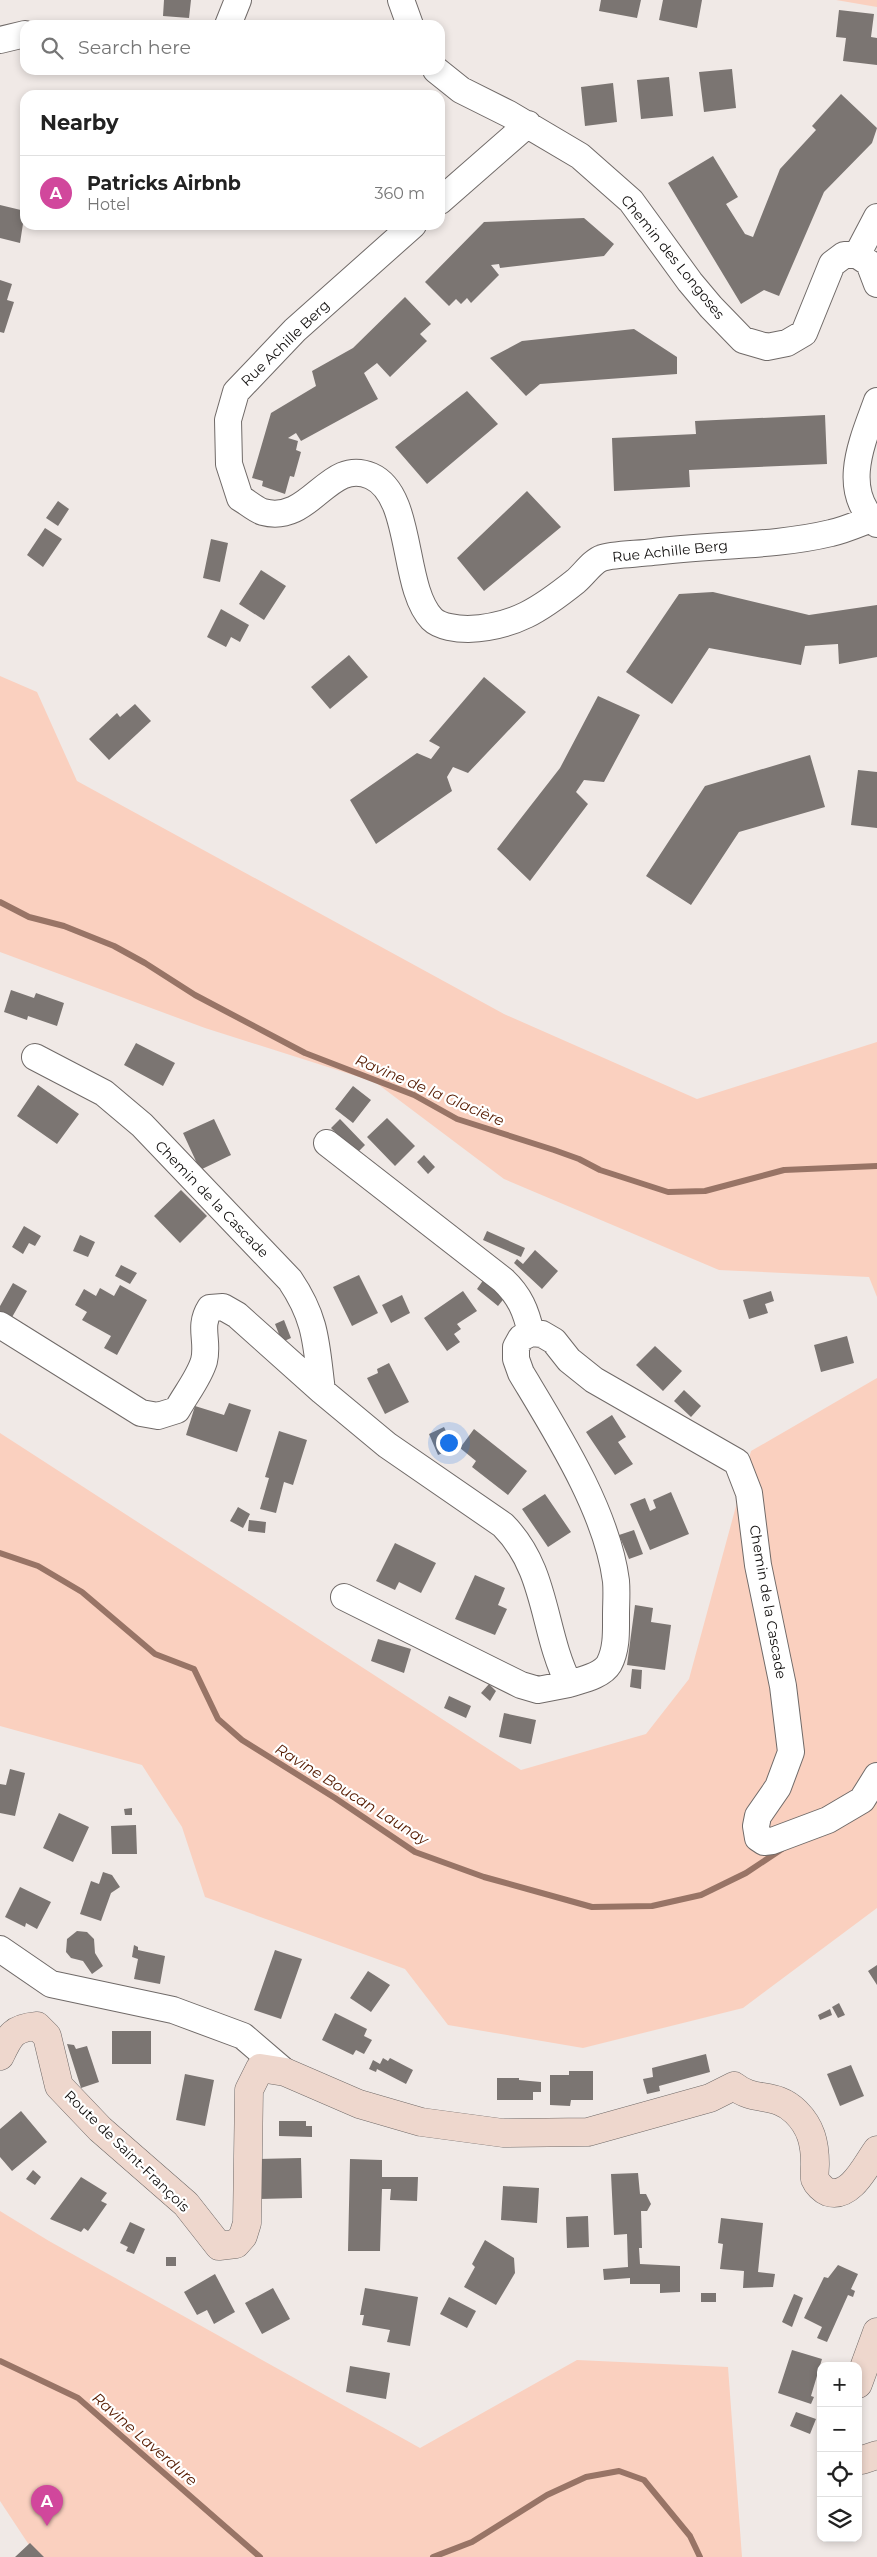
<!DOCTYPE html>
<html lang="en">
<head>
<meta charset="utf-8">
<style>
  body { margin:0; font-family:Montserrat,sans-serif; background:#f2f2f2; color:#222 }
  .controls { position:absolute; right:15px; bottom:15px; display:grid; overflow:hidden; border-radius:10px; box-shadow:0 2px 8px #0003 }
  .controls button { width:45px; height:45px; display:grid; place-items:center; padding:0; border:0; border-bottom:1px solid #e0e0e0; background:#fff; color:#222; font:25px sans-serif }
  .you { position:absolute; left:448px; top:1442px; width:18px; height:18px; margin:-12px; border:4px solid #fff; border-radius:50%; background:#1a73e8; box-shadow:0 0 0 8px #1a73e833 }
  .badge { display:grid; place-items:center; width:32px; height:32px; border-radius:50%; background:#007ae1; color:#fff; font-size:16px; font-weight:700 }
  .pin { position:absolute; translate:-50% -41px; filter:drop-shadow(0 1px 2px #0008) }
  .pin::after { content:''; position:absolute; top:26px; width:18px; height:15px; background:inherit; clip-path:polygon(0 0,100% 0,50% 100%) }
  .list { margin:0; padding:0; list-style:none }
  h2 { display:flex; justify-content:space-between; align-items:center; height:65px; margin:0; padding:0 20px; font-size:21px }
  h2 small { font-size:16px; font-weight:400; color:#767676 }
  .list li { display:grid; grid-template-columns:32px 1fr auto; gap:15px; align-items:center; box-sizing:border-box; height:75px; padding:0 20px; border-top:1px solid #e0e0e0 }
  .list b { display:block; font-size:19px; white-space:nowrap }
  .list p { margin:0; font-size:16px; white-space:nowrap; color:#767676 }
  .list em { font-size:16px; font-style:normal; color:#767676 }
  .icon { flex:none; width:28px; height:28px; fill:none; stroke:currentColor; stroke-width:2; stroke-linecap:round; stroke-linejoin:round }
  .map { position:relative; flex:none; width:877px; height:2557px; overflow:hidden }
  .search { position:absolute; background:#fff; box-shadow:0 2px 8px #0003; left:20px; top:20px; width:425px; height:55px; display:flex; align-items:center; gap:12px; box-sizing:border-box; padding:0 18px; border-radius:15px; color:#767676; font-size:19px }
  .panel { position:absolute; background:#fff; box-shadow:0 2px 8px #0003; left:20px; top:90px; width:425px; height:140px; border-radius:15px }
  .map>svg:first-child { display:block }
  .green { fill:#fad0bf }
  .lines { fill:none; stroke-linecap:round; stroke-linejoin:round }
  .stream { stroke:#987466; stroke-width:6 }
  .building { fill:#7b7572 }
  .minor-casing { stroke:#706a68; stroke-width:28 }
  .secondary-casing { stroke:#706a68; stroke-width:29 }
  .minor { stroke:#fff; stroke-width:26 }
  .secondary { stroke:#eed7cd; stroke-width:28 }
  .labels { text-anchor:middle; dominant-baseline:central; stroke-width:4.5; stroke-linejoin:round; paint-order:stroke }
  .street-label { font-size:14px; fill:#100e0d; stroke:#fff }
  .water-label { font-size:15px; font-style:italic; fill:#561b00; stroke:#fff }
</style>
</head>
<body>
<div class="map">
<svg width="877" height="2557" viewBox="0 0 877 2557">
  <rect width="100%" height="100%" fill="#f0e9e6"/>
  <path class="green" d="M836,0H877V7Z
    M0,676L37,692L77,781L504,1014L697,1099L877,1042V1297L869,1277L719,1270L504,1179L375,1082L205,1028L0,952Z
    M877,1378V1908L743,2008L583,2048L448,2025L405,1969L205,1897L182,1827L142,1765L0,1726V1433L521,1770L646,1734L689,1679L751,1451Z
    M0,2211L49,2241L420,2448L577,2360L728,2367L742,2557H37L0,2501Z"/>
  <g class="lines">
    <path class="stream" d="M0,902L29,917L64,926L114,946L145,963L195,995L305,1053L414,1095L457,1119L554,1150L579,1159L600,1170L668,1192L705,1191L784,1170L877,1166
      M0,1553L38,1566L82,1592L155,1654L194,1669L218,1719L242,1740L335,1798L415,1852L484,1877L592,1907L652,1906L701,1895L746,1873L782,1849
      M0,2361L78,2398L260,2557
      M433,2557L472,2542L547,2495L586,2477L619,2471L644,2480L690,2536L700,2557"/>
  </g>
  <path class="building" d="M164,0H191L189,18L163,16Z
    M601,0H641L637,18L599,11Z
    M663,0H702L697,28L659,20Z
    M839,10L874,14L871,37L877,38V65L843,61L846,38L836,37Z
    M732,69L736,108L704,112L699,72Z
    M669,77L673,116L641,119L637,80Z
    M613,83L617,122L585,126L581,87Z
    M841,94L877,128L872,143L824,192L779,296L764,290L741,304L668,183L713,156L738,197L726,204L745,234L753,237L780,169L816,130L812,126Z
    M0,205L25,211L20,243L0,238Z
    M584,218L614,244L604,256L500,268L499,264L491,265L499,275L471,303L467,298L461,304L456,299L449,306L425,282L484,222Z
    M0,280L12,284L7,300L14,302L4,333L0,332Z
    M405,297L431,324L420,334L427,341L390,377L377,363L364,373L378,399L301,441L296,433L288,438L298,441L296,450L301,452L294,477L290,476L285,494L262,486L263,481L252,478L271,413L316,386L312,371L353,348Z
    M634,329L677,357V374L540,384L526,396L490,358L522,341Z
    M467,391L498,424L427,484L395,447Z
    M825,415L827,464L689,470L690,487L614,491L612,438L696,434L695,421Z
    M527,491L561,527L484,591L457,558Z
    M58,501L69,509L58,526L46,518Z
    M45,528L62,539L43,567L27,555Z
    M211,539L228,543L220,582L203,578Z
    M261,570L286,586L264,620L239,604Z
    M713,592L809,615L877,605V657L839,664L838,644L805,646L801,665L709,648L672,704L626,672L679,594Z
    M221,609L249,625L240,642L231,637L226,647L207,637Z
    M349,655L368,677L330,709L311,687Z
    M484,677L526,712L468,773L453,767L447,777L452,791L376,844L350,800L417,753L431,759L440,747L429,741Z
    M598,696L640,715L604,782L584,780L576,792L588,804L530,881L497,849L560,768Z
    M135,704L151,721L109,760L89,739L117,713L120,717Z
    M810,755L825,807L739,832L691,905L646,876L705,786Z
    M858,770L877,772V828L851,825Z
    M11,990L34,998L36,993L64,1003L57,1026L28,1016L27,1020L4,1012Z
    M136,1043L175,1063L163,1086L124,1065Z
    M38,1085L79,1114L57,1144L17,1116Z
    M353,1086L371,1100L353,1123L335,1109Z
    M387,1118L415,1146L395,1166L367,1137Z
    M214,1119L231,1155L200,1170L183,1133Z
    M340,1119L365,1145L356,1154L331,1128Z
    M424,1155L435,1167L428,1174L417,1162Z
    M181,1190L207,1216L180,1243L154,1216Z
    M24,1226L41,1236L35,1246L29,1243L23,1254L12,1247Z
    M487,1231L525,1248L521,1257L483,1240Z
    M80,1235L95,1242L88,1257L73,1251Z
    M535,1250L558,1271L542,1289L514,1263L517,1259L523,1264Z
    M121,1265L137,1273L130,1284L115,1276Z
    M359,1275L378,1313L352,1326L333,1287Z
    M484,1279L506,1296L498,1306L477,1289Z
    M13,1283L27,1291L11,1319L0,1313V1306Z
    M120,1285L147,1300L117,1355L104,1348L111,1336L82,1320L87,1312L75,1305L84,1289L96,1296L100,1288L114,1296Z
    M463,1291L477,1311L457,1324L461,1329L454,1334L460,1342L447,1351L424,1318Z
    M771,1291L774,1301L765,1304L768,1313L749,1319L743,1300Z
    M402,1295L410,1313L391,1323L382,1305Z
    M284,1320L291,1338L282,1342L275,1324Z
    M847,1336L854,1363L821,1372L814,1345Z
    M655,1346L682,1371L663,1391L636,1365Z
    M389,1363L409,1402L385,1414L367,1378L378,1373L377,1369Z
    M684,1390L701,1406L691,1417L674,1401Z
    M229,1403L251,1410L237,1452L186,1435L195,1406L224,1415Z
    M612,1415L626,1437L618,1442L633,1464L615,1475L586,1432Z
    M444,1427L454,1448L438,1455L429,1434Z
    M474,1429L527,1471L508,1495L472,1467L476,1461L460,1448Z
    M279,1431L307,1440L293,1485L284,1482L276,1513L260,1509L269,1478L265,1477Z
    M671,1492L689,1534L650,1550L630,1504L645,1498L650,1511L656,1508L653,1500Z
    M545,1494L571,1532L548,1547L522,1509Z
    M238,1507L250,1514L243,1528L230,1521Z
    M249,1520L266,1522L265,1533L248,1531Z
    M634,1530L643,1554L629,1559L619,1535Z
    M395,1543L436,1563L421,1593L399,1582L395,1590L376,1581Z
    M475,1575L505,1588L498,1605L507,1609L495,1635L455,1619Z
    M635,1605L653,1608L651,1622L671,1625L665,1670L627,1665Z
    M378,1639L411,1649L404,1673L371,1661Z
    M632,1669L642,1670L641,1689L630,1687Z
    M489,1684L496,1691L490,1701L481,1693Z
    M449,1696L471,1706L466,1718L444,1708Z
    M504,1713L536,1720L531,1744L499,1737Z
    M10,1769L25,1773L15,1816L0,1813V1784L6,1785Z
    M132,1808V1815H125L124,1809Z
    M59,1813L89,1827L73,1862L43,1848Z
    M136,1825L137,1854H112L111,1826Z
    M103,1872L112,1875L120,1887L111,1893L101,1921L80,1914L91,1881L99,1884Z
    M20,1887L51,1902L37,1929L26,1923L25,1927L5,1917Z
    M77,1931L87,1932L94,1939L95,1953L103,1966L92,1974L83,1961L71,1958L66,1952L67,1939Z
    M134,1945L138,1947V1950L165,1956L160,1984L134,1979L138,1959L132,1957Z
    M275,1950L302,1959L281,2019L254,2010Z
    M877,1965V1985L868,1971Z
    M368,1971L390,1985L371,2012L350,1998Z
    M839,2003L845,2015L838,2018L832,2007Z
    M830,2009L832,2015L820,2020L818,2015Z
    M335,2013L367,2029L364,2036L372,2040L364,2054L356,2050L353,2055L322,2040Z
    M112,2031H151V2064H112Z
    M67,2044L74,2045L76,2049L87,2046L99,2082L81,2088Z
    M706,2054L710,2072L659,2086L660,2091L647,2094L643,2079L653,2077L652,2068Z
    M383,2058L388,2061L390,2058L413,2070L406,2084L377,2069L376,2072L369,2069L373,2060L380,2064Z
    M851,2065L864,2096L840,2106L827,2074Z
    M569,2071H593V2100H571L570,2106L550,2105V2075H569Z
    M185,2074L214,2080L205,2126L176,2120Z
    M497,2078H519V2080L541,2082V2092H533V2100H497Z
    M21,2111L47,2142L12,2171L0,2157V2129Z
    M279,2121H306V2126H312V2137L279,2136Z
    M301,2158L302,2198L259,2199L258,2159Z
    M350,2159L382,2160V2177H418L417,2201L390,2200L391,2189H382L380,2251H348Z
    M33,2170L41,2177L35,2185L26,2179Z
    M638,2173L640,2194H646L651,2204L647,2211H641L642,2248H639L640,2264L680,2266V2292L660,2293V2284H630V2278L604,2280L603,2269L628,2267L627,2234L614,2235L611,2174Z
    M81,2177L107,2193L101,2201L107,2204L88,2231L84,2228L81,2232L50,2219Z
    M503,2186L539,2188L537,2223L501,2220Z
    M588,2216L589,2247L567,2248L566,2217Z
    M721,2218L763,2223L758,2272L775,2274L773,2287L743,2288L744,2271L720,2269L723,2244L718,2243Z
    M130,2222L145,2229L134,2254L126,2251L128,2247L120,2243Z
    M485,2240L514,2258L515,2273L496,2305L464,2287L475,2267L472,2264Z
    M166,2257H176V2266H166Z
    M838,2265L858,2274L851,2289L855,2291L853,2297L848,2295L827,2342L817,2338L822,2327L804,2318L824,2277L828,2278Z
    M215,2274L235,2312L214,2324L207,2310L197,2315L184,2292Z
    M273,2288L290,2319L262,2334L245,2303Z
    M365,2288L418,2297L410,2346L387,2342L390,2330L362,2325L364,2315H360Z
    M701,2293H716V2302H701Z
    M794,2294L803,2298L792,2327L782,2322Z
    M449,2297L476,2311L467,2328L440,2314Z
    M792,2350L822,2359L811,2396L814,2397L811,2404L778,2393Z
    M350,2366L390,2373L386,2399L346,2392Z
    M796,2412L816,2419L810,2434L790,2426Z
    M30,2543L44,2557H15Z"/>
  <g class="lines">
    <g class="minor-casing">
      <path id="minor" d="M401,0L410,25
        M228,25L238,0
        M0,40L25,34
        M436,70L461,90L509,114L580,156L631,201L690,282L711,307L743,340L767,347L787,343L804,333L832,264L844,255H857L869,263L877,284
        M440,201L528,124
        M413,225L295,330L236,392L228,420L229,464L240,498C247,502 256,510 263,512C311,525 328,457 371,476C414,495 401,587 432,619C440,627 458,629 468,629C515,627 541,609 576,581C584,574 593,561 602,558C612,554 640,554 653,552C712,544 773,547 831,533C845,530 858,524 871,519
        M857,255L877,217
        M877,401C863,440 839,490 877,524
        M35,1057L104,1093L142,1125L290,1280C317,1320 316,1344 322,1391
        M327,1143L503,1280C520,1296 526,1311 531,1333
        M0,1325L141,1413L158,1416L177,1410C185,1395 199,1378 204,1361C209,1341 198,1327 210,1308L223,1307L237,1315L322,1391L387,1445L503,1525C548,1570 542,1631 569,1684C581,1680 602,1676 609,1664C617,1649 616,1631 616,1615C616,1604 617,1592 616,1581C607,1511 557,1433 521,1373L516,1359V1347L521,1338L531,1333L542,1334L554,1341L569,1360L594,1380L737,1462L749,1493L758,1565L783,1686L791,1752L778,1787L758,1816L756,1826L758,1838L764,1842L772,1841L828,1820L862,1800L877,1776
        M344,1597L521,1685L538,1690L569,1684
        M0,1949L51,1984L173,2010L243,2036L285,2072"/>
    </g>
    <g class="secondary-casing">
      <path id="secondary" d="M0,2056C10,2035 13,2028 37,2026L47,2036L59,2086L100,2129L186,2204L219,2246L236,2244L243,2236L247,2223L249,2090L260,2068L285,2072L359,2104L421,2122L503,2133L588,2132L710,2098L734,2086C755,2103 775,2091 796,2112C811,2127 815,2143 815,2164C815,2168 814,2175 815,2179C817,2184 823,2190 828,2192C851,2199 866,2165 877,2150
        M858,2384L877,2332
        M858,2459L862,2460L877,2455"/>
    </g>
    <use href="#minor" class="minor"/>
    <use href="#secondary" class="secondary"/>
  </g>
  <g class="labels">
    <g class="street-label">
      <text transform="translate(673 257) rotate(51)">Chemin des Longoses</text>
      <text transform="translate(285 343) rotate(-44)">Rue Achille Berg</text>
      <text transform="translate(670 551) rotate(-6)">Rue Achille Berg</text>
      <text transform="translate(212 1199) rotate(46)">Chemin de la Cascade</text>
      <text transform="translate(768 1602) rotate(80)">Chemin de la Cascade</text>
      <text transform="translate(127 2151) rotate(44)">Route de Saint-François</text>
    </g>
    <g class="water-label">
      <text transform="translate(430 1090) rotate(23)">Ravine de la Glacière</text>
      <text transform="translate(352 1794) rotate(32)">Ravine Boucan Launay</text>
      <text transform="translate(145 2439) rotate(41)">Ravine Laverdure</text>
    </g>
  </g>
</svg>
<div class="controls">
<button>+</button>
<button>−</button>
<button><svg class="icon" aria-label="locate" viewBox="0 0 24 24"><circle cx="12" cy="12" r="6"/><path d="M12 2v4M12 18v4M2 12h4M18 12h4"/></svg></button>
<button><svg class="icon" aria-label="layers" viewBox="0 0 24 24"><path d="M12 4l9 5-9 5-9-5zM3 14l9 5 9-5"/></svg></button>
</div>
<div class="you"></div>
<div class="pin badge" style="left:47px;top:2526px;background:#d1479c">A</div>
<div class="search"><svg class="icon" aria-label="search" viewBox="0 0 24 24"><circle cx="10" cy="10" r="6"/><path d="M15 15l6 6"/></svg>Search here</div>
<section class="panel">
<h2>Nearby<small></small></h2>
<ul class="list">
<li><span class="badge" style="background:#d1479c">A</span><div><b>Patricks Airbnb</b><p>Hotel</p></div><em>360 m</em></li>
</ul>
</section>
</div>
</body>
</html>
